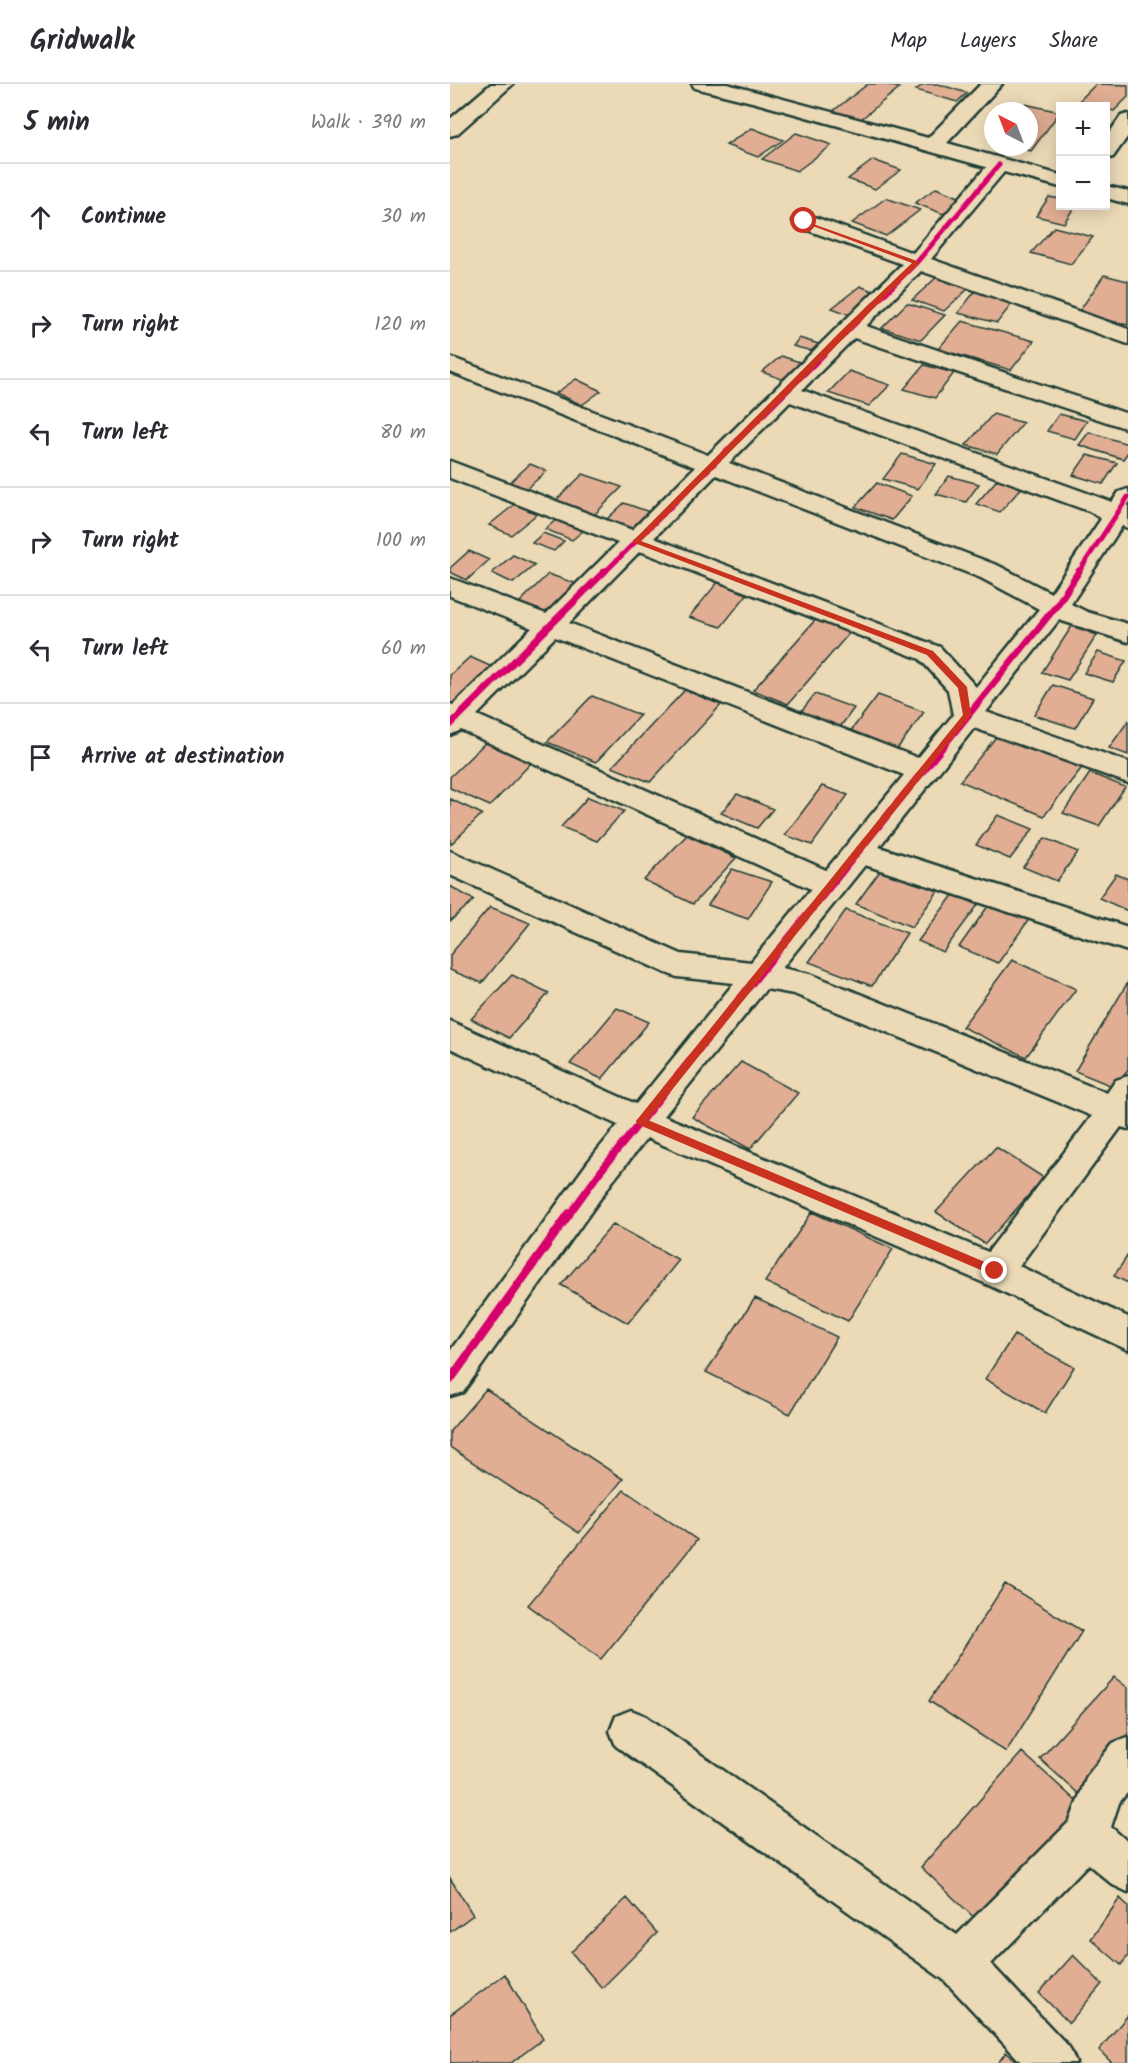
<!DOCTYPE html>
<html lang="en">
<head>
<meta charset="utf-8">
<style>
  body { margin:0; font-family:Kalam,sans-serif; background:#f7f7f7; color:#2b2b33 }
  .controls { position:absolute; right:18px; top:18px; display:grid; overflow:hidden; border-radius:0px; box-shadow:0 3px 15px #0003 }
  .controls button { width:54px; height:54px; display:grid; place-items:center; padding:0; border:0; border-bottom:2px solid #e1e1e2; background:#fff; color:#2b2b33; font:30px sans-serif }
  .compass { position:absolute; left:534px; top:18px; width:54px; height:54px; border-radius:50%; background:#fff; box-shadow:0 3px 15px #0003; rotate:318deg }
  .stop { position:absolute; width:18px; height:18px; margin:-14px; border:4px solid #c8321e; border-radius:50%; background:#fff }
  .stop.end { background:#c8321e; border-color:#fff; box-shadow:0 2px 6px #0008 }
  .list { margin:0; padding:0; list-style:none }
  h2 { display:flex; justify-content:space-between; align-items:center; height:78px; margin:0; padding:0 24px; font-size:26px }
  h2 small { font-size:20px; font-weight:400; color:#7c7c81 }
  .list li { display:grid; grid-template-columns:39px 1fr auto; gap:18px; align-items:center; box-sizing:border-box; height:108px; padding:0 24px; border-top:2px solid #e1e1e2 }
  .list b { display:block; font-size:22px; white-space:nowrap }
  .list em { font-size:20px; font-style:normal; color:#7c7c81 }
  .icon { flex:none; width:33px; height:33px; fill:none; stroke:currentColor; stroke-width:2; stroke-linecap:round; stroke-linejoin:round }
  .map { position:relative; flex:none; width:678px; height:1979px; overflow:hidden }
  header { display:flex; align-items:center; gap:36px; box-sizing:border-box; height:84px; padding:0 30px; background:#fff; border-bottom:2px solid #e1e1e2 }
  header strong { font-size:28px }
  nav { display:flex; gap:33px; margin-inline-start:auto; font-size:21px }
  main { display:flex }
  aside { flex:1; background:#fff }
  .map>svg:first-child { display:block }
  .building { fill:#e1ae94; stroke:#1f3d34; stroke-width:1.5 }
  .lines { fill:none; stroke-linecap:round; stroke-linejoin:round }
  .minor-casing { stroke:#1f3d34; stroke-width:5 }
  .minor { fill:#ecdab7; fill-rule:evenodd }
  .cycleway-far2-casing { stroke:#ecdab7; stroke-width:8 }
  .cycleway-far1-casing { stroke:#ecdab7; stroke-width:10 }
  .cycleway-casing { stroke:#ecdab7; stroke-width:13 }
  .cycleway-far2 { stroke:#d6006c; stroke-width:5 }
  .cycleway-far1 { stroke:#d6006c; stroke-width:7 }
  .cycleway { stroke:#d6006c; stroke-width:9 }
  .route { fill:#c8321e }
</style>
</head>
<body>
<header>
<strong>Gridwalk</strong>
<nav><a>Map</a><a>Layers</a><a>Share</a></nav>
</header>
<main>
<aside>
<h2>5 min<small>Walk · 390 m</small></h2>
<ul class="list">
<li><svg class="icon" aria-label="ahead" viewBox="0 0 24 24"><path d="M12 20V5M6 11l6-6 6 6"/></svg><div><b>Continue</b></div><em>30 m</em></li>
<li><svg class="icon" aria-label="right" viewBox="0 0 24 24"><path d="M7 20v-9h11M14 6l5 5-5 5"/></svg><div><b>Turn right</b></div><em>120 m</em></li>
<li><svg class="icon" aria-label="left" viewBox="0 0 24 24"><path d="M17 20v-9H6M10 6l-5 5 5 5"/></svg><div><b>Turn left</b></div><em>80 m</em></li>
<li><svg class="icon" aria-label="right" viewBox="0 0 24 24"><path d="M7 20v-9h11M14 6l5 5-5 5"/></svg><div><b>Turn right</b></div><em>100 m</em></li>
<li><svg class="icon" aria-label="left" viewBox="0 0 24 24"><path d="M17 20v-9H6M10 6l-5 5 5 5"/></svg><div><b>Turn left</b></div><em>60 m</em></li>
<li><svg class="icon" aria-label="arrive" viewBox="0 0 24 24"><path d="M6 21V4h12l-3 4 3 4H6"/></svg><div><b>Arrive at destination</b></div></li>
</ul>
</aside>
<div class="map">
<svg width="678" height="1979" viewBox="0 0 678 1979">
  <rect width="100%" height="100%" fill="#ecdab7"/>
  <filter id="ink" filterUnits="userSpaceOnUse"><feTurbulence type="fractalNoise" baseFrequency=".0167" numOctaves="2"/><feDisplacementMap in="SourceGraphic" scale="12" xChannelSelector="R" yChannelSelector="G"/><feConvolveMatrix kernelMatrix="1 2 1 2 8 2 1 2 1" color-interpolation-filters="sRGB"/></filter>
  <g filter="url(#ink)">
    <path class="building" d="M418,0H435L449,4L410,36L383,27Z
      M474,0H488L517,9L507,18L466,6Z
      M646,0L678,1V13L664,27L656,25V22L628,18Z
      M575,20L610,28L581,67L566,63H579V27H569Z
      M302,44L333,56L308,73L276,61Z
      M346,49L382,61L347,87L312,75Z
      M423,76L451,86L425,105L398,95Z
      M486,104L514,115L493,130L465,119Z
      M599,113L610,115V122H625L614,139L586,132Z
      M436,114L470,126L436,152L402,139Z
      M604,143L643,153L621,180L581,169Z
      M654,191L678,197V241L628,229Z
      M488,192L520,203L494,227L462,216Z
      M410,202L430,210L403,232L382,224Z
      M526,206L565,216L547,239L508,229Z
      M457,219L495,231L471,256L432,244Z
      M512,237L584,257L561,286L488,265Z
      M349,254L375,262L369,269L343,262Z
      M331,272L359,281L340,298L312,288Z
      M474,281L504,289L485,314L454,305Z
      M399,287L440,301L419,322L378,309Z
      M126,295L151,307L132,321L106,309Z
      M543,330L573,339L547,370L516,361Z
      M609,330L637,337L625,355L597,347Z
      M639,348L678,360V368L673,375L629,361Z
      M452,370L486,380L468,405L433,395Z
      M637,371L667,379L653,400L623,391Z
      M80,380L97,387L76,405L59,399Z
      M133,390L172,403L142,433L103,419Z
      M552,390L576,399L550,428L526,420Z
      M499,392L529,400L516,418L486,410Z
      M427,399L462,412L442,436L405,423Z
      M174,419L211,432L195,449L157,435Z
      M65,420L87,430L61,451L39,441Z
      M106,436L133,447L122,456L95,445Z
      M93,449L114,457L104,467L82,459Z
      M19,467L39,476L17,496L0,488V484Z
      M63,471L85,481L63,499L42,489Z
      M98,490L136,503L105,535L67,521Z
      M268,498L299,508L271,543L239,533Z
      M367,534L401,547L338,620L303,606Z
      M622,542L647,551L618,596L592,588Z
      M648,568L676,577L663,598L634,589Z
      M20,573L53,588L12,625L0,619V591Z
      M603,601L643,614L625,644L584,631Z
      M235,606L271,621L200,698L162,683Z
      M365,610L404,624L390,643L350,629Z
      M428,611L474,628L447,665L400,648Z
      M142,612L190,631L146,678L97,658Z
      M678,637V671L659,664Z
      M551,647L634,681L594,732L510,697Z
      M36,658L83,677L40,722L0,704V693Z
      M640,689L675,703L649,742L613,729Z
      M372,702L398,711L362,761L335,751Z
      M287,710L323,725L307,744L271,729Z
      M138,713L174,727L147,757L111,743Z
      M0,715L32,730L0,761Z
      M548,731L583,745L560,775L526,761Z
      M237,751L286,774L243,820L194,796Z
      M595,754L628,768L607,797L573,783Z
      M432,784L488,807L462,843L406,820Z
      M282,785L322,798L298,835L258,821Z
      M666,790L678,795V827L649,814Z
      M0,802L24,816L0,837Z
      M504,810L528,821L493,868L468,857Z
      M541,818L580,834L548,879L509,863Z
      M40,823L80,839L32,899L0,886V871Z
      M396,826L457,849L422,902L359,878Z
      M562,876L626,905L576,973L512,943Z
      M62,891L99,909L59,954L21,935Z
      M678,898V985L667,1004L625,987Z
      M167,924L199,938L152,995L120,980Z
      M291,978L348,1009L300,1065L242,1033Z
      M546,1063L594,1094L535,1160L486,1128Z
      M362,1128L443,1165L398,1237L315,1198Z
      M163,1140L229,1176L178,1239L111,1201Z
      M678,1171V1199L664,1192Z
      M305,1214L387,1253L340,1330L256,1288Z
      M564,1251L624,1283L595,1329L535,1295Z
      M36,1305L173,1395L129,1449L0,1363V1347Z
      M174,1406L247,1456L151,1575L78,1521Z
      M555,1500L632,1547L556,1668L479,1617Z
      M664,1593L678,1604V1660L632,1713L590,1675Z
      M572,1668L636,1726L535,1844L471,1783Z
      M0,1794L23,1831L0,1848Z
      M177,1814L207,1849L152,1904L121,1868Z
      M670,1814L678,1822V1872L671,1881L641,1855Z
      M623,1871L652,1900L619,1939L589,1909Z
      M55,1890L93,1955L61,1979H0V1931Z
      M678,1931V1979H662L649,1966Z
      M556,1968L568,1979H548Z"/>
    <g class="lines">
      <g class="minor-casing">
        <path id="minor" d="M41,0H63L7,50L0,52V35Z
          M242,0H277L478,54L531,0H552L497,59L610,91V103L554,88L481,175L678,245V260L471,187L416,242L678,330V345L404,254L352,306L662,418L669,408L678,405V444L672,442L621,520L637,528L678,540V558L609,536L536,628L678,678V699L524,644L429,763L678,843V867L415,781L332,884L360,890L657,1009L666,996L678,992V1045L671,1043L569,1182L678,1233V1266L532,1198L197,1054L162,1098L13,1308L0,1312V1267L138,1078L168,1041L0,964V937L186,1020L284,899L227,893L216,889L0,791V767L231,870L301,878L361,805L11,646L0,651V620L3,621L82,544L0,512V494L96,530L168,459L0,394V377L182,446L245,383L0,288V273L258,371L452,180L346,142L343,137L346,132L354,130L362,132L463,169L536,83L306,19L245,4ZM340,318L641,428L651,435L601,509L549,482L279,379ZM266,391L531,494L589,525L526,603L490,563L204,454ZM190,467L470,575L498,606L503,631L468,674L119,539ZM105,553L454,691L376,786L27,631ZM316,905L344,910L642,1032L538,1168L214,1032Z
          M678,30V52L663,73L656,75V54L671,32Z
          M656,102L678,107V120L656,114Z
          M181,1626L196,1632L507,1851L620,1737L637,1692L663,1659L678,1653V1708L669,1719L661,1743L678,1758V1808L663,1801L638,1780L541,1880L619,1963L626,1979H572L494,1896L166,1662L160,1647L166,1632Z"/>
      </g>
      <use href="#minor" class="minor"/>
      <g class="cycleway-far2-casing">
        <path id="cycleway-far2" d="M154,489L467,178L549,81
          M628,489L678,413"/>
      </g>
      <g class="cycleway-far1-casing">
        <path id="cycleway-far1" d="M0,641L155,487
          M118,1132L150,1088L607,521L629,487"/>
      </g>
      <g class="cycleway-casing">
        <path id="cycleway" d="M0,1296L119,1130"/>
      </g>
      <use href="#cycleway-far2" class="cycleway-far2"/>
      <use href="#cycleway-far1" class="cycleway-far1"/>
      <use href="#cycleway" class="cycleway"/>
    </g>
  </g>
  <path class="route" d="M352,136L470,178L191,457L483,567L517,603L521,631L198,1036L549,1184V1190L545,1192L187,1040L186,1037L513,631L508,604L477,571L182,458L396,242L462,179L352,138Z"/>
</svg>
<div class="controls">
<button>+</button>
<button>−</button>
</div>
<svg class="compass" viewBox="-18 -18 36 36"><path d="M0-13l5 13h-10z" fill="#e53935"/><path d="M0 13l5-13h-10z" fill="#7c7c81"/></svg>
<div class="stop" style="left:354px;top:137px"></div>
<div class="stop end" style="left:545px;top:1187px"></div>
</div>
</main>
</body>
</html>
